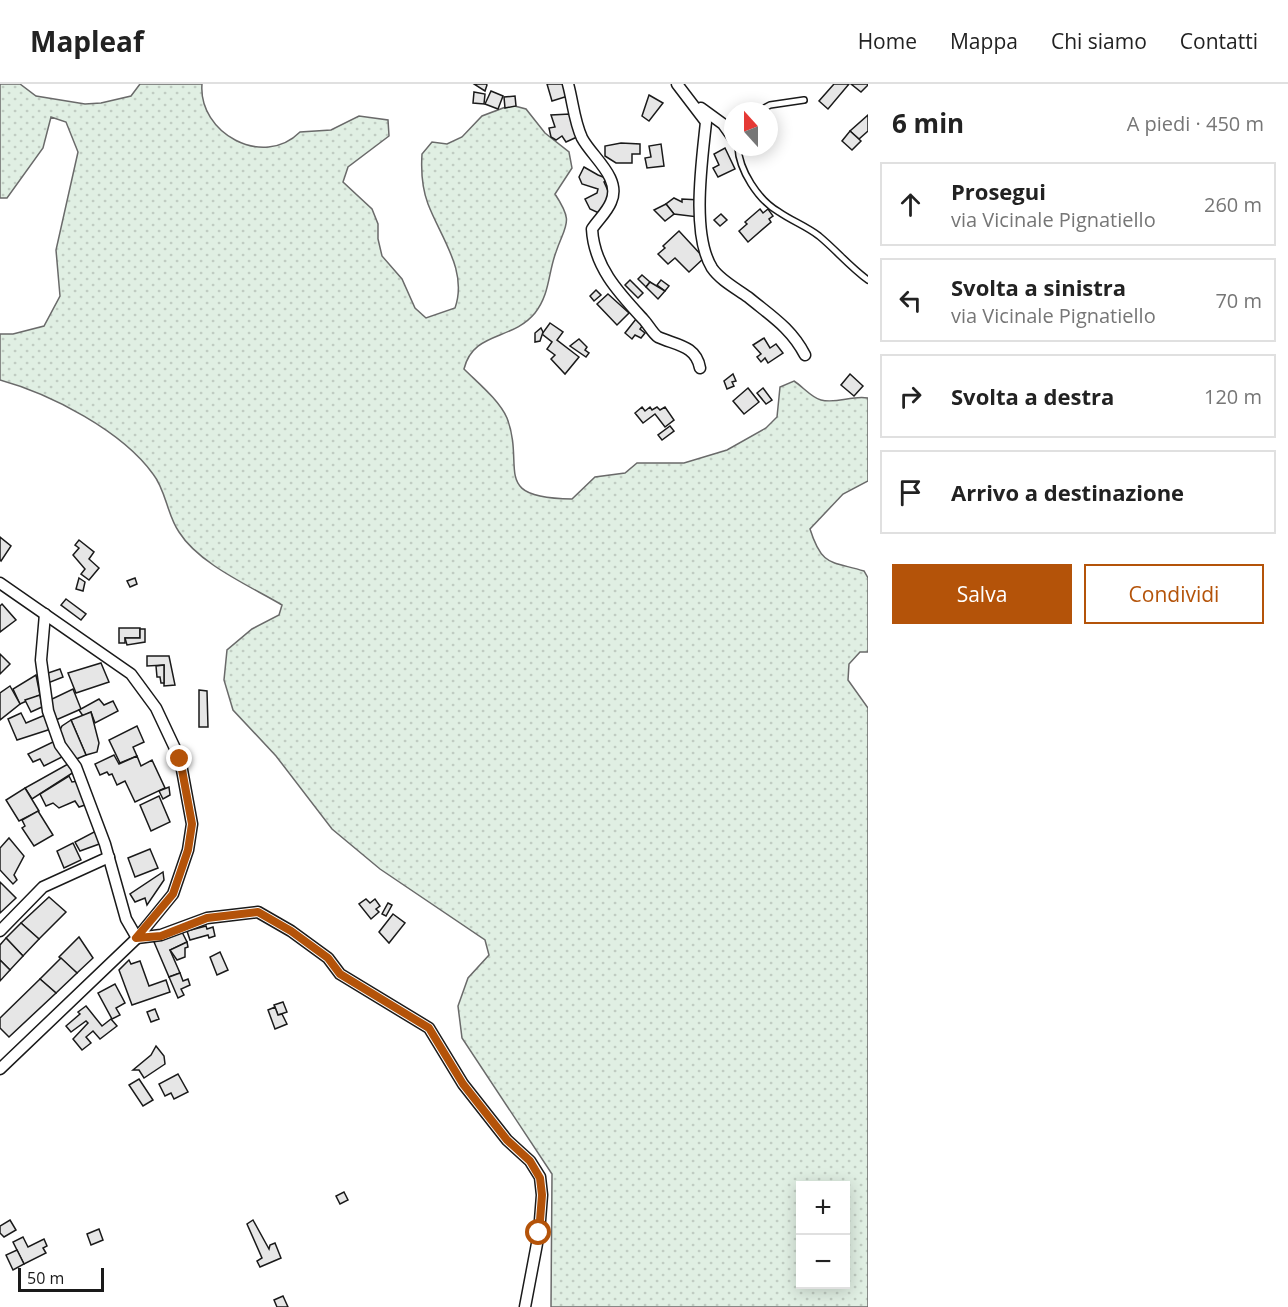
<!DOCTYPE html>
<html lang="it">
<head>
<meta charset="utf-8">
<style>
	body { margin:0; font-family:"Open Sans",sans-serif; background:#f2f2f2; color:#222 }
	.controls { position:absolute; right:18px; bottom:18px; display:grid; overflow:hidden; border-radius:0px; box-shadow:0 3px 15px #0003 }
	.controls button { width:54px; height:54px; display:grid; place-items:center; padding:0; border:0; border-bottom:2px solid #e0e0e0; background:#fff; color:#222; font:30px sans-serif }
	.compass { position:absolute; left:724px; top:18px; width:54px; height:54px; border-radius:50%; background:#fff; box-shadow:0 3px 15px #0003; rotate:339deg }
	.scale { position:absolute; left:18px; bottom:15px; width:86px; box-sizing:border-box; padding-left:6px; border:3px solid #1a1a1a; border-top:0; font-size:16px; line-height:21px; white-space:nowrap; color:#1a1a1a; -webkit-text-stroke:4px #fff; paint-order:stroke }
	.stop { position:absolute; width:18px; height:18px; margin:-14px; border:4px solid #b45309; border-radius:50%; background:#fff }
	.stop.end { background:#b45309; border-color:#fff; box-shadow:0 2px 6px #0008 }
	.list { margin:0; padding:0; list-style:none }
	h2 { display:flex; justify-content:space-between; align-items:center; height:78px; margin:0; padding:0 24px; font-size:26px }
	h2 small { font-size:20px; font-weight:400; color:#767676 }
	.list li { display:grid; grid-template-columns:39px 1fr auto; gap:18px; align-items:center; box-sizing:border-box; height:84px; margin:0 12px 12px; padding:0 12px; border:2px solid #e0e0e0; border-radius:0px }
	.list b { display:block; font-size:22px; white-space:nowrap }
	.list p { margin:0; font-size:20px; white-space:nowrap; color:#767676 }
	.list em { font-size:20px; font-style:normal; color:#767676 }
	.actions { display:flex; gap:12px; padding:18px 24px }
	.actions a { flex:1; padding:14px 0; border:2px solid #b45309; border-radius:0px; text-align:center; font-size:21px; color:#b45309 }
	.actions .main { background:#b45309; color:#fff }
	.icon { flex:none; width:33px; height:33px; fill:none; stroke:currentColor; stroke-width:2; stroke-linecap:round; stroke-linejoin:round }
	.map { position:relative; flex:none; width:868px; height:1223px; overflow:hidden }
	header { display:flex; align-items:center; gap:36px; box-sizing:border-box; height:84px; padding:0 30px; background:#fff; border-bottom:2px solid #e0e0e0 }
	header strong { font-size:28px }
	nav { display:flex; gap:33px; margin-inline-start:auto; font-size:21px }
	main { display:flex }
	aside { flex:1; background:#fff }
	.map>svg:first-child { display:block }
	.green { fill:url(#green-dots); stroke:#6a6a6a; stroke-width:1.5; fill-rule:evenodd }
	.building { fill:#e6e6e6; stroke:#1a1a1a; stroke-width:1.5 }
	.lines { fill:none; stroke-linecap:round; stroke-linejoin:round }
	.lane-casing { stroke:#1a1a1a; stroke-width:8 }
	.street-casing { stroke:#1a1a1a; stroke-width:13 }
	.lane { stroke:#fff; stroke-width:5 }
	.street { stroke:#fff; stroke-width:10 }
	.route { stroke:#b45309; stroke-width:8 }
</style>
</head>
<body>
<header>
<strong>Mapleaf</strong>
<nav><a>Home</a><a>Mappa</a><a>Chi siamo</a><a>Contatti</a></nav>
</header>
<main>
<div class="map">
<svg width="868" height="1223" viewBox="0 0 868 1223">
	<defs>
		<pattern id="green-dots" width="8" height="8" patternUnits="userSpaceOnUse" patternTransform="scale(1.5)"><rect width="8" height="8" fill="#e0efe3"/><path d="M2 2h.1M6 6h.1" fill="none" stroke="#c0ccc2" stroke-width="1.8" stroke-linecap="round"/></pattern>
	</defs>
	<rect width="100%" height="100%" fill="#fff"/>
	<path class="green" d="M0 0H20L36 12 85 20 101 19 131 12 140 0H202C198 49 263 85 300 48L331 46 359 32 388 36 389 52 348 83 343 98 372 125 378 140V155L382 172 402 195 415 224 426 234 455 224C468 187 441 154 428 120 422 104 421 86 422 70L432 58 447 60 462 53 482 32 511 21 526 25 545 49 569 68 572 84 555 110C574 139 566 139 556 168 548 189 550 210 535 229 512 257 473 247 464 285 478 299 499 316 507 334 526 384 489 414 572 415L595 393 625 389 637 379H684L727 366 766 344 777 333 780 303 794 297C802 302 812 314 821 316 837 320 852 311 868 314V397L843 410 810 445C822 483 831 477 864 487L868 494V568H860L849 580 848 596 868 624V1223H551L552 1090 462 954 458 922 468 894 489 871 485 856 380 785 332 745 276 672 233 626 224 596 227 566 252 545 279 531 282 521C250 502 199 480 179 448 167 431 166 406 153 390 122 347 51 310 0 296V250H13L44 242 60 212 56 166 78 68 66 38 51 33 43 64 7 114H0ZM800 1102H846V1200H800Z"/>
	<g class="building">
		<polygon points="474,0 486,0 487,1 485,7"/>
		<polygon points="547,0 564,0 568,12 552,17"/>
		<polygon points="834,0 849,0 828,25 819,17"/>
		<polygon points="851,0 868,0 868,1 861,8"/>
		<polygon points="491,7 503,12 498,25 485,20"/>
		<polygon points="474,8 485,10 484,20 473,19"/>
		<polygon points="649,11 663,19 649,37 642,32"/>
		<polygon points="515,12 516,22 505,24 504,13"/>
		<polygon points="570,30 577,53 566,58 562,52 556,56 551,53 549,44 555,43 551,31"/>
		<polygon points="868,31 868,47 859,55 850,47"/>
		<polygon points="850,47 861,57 852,66 842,57"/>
		<polygon points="621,59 640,60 640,70 632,70 632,79 616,79 605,72 605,62"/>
		<polygon points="661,60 664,82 647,84 645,74 651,73 649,62"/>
		<polygon points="725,64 735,85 718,93 713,84 719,81 714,70"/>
		<polygon points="584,83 598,91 603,93 604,90 608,94 604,98 609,109 601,130 590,125 585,115 597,109 598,105 582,100 579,93"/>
		<polygon points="674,114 682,118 682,115 700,116 698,133 674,130 666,120"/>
		<polygon points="666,120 674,130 665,137 654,126"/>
		<polygon points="760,125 763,129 768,125 773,132 769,135 771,138 748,158 739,147 747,140 745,138"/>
		<polygon points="721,130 727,136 720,142 714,136"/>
		<polygon points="679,147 704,174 689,188 675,174 668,180 658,170 665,164 663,162"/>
		<polygon points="642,191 650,198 646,203 638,195"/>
		<polygon points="630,196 643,209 638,214 625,201"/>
		<polygon points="661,196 669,202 665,207 657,201"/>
		<polygon points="650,198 665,207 658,215 646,203"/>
		<polygon points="596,206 601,211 594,217 590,212"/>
		<polygon points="608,210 629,229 617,241 597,220"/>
		<polygon points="636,235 643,241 640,245 645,249 641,254 635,251 632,255 625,249"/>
		<polygon points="550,239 563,248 557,256 579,273 565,290 551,275 555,271 547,265 552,258 542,250"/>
		<polygon points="541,244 543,248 540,257 535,258 535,249"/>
		<polygon points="764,254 770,264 776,260 783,269 768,279 765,274 761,278 757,273 761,270 753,261"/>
		<polygon points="579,255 587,263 585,266 589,269 586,273 570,262"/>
		<polygon points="733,290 736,297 732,298 734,302 727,305 724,297"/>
		<polygon points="850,290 863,302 854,312 841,301"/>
		<polygon points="748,304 759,318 744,330 733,317"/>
		<polygon points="763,304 772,316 766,320 757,309"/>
		<polygon points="642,323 645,327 650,323 652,326 657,323 660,326 665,323 674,336 665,343 655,330 643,339 635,329"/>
		<polygon points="670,342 674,347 662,356 658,351"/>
		<polygon points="0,453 11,462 1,477 0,476"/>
		<polygon points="79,456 94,468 89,475 99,484 89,496 81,490 85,485 73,471 79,464 75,461"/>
		<polygon points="79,494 85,498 83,507 76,505"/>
		<polygon points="135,494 137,500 130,503 127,497"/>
		<polygon points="66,515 86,530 81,536 61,521"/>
		<polygon points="2,520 16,536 0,548 0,522"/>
		<polygon points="119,544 140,544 140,554 125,554 125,559 119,559"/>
		<polygon points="140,545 145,545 145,558 127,561 125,554 140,554"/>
		<polygon points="0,570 10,580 0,590"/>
		<polygon points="147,572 169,572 175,601 164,602 164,581 147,582"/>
		<polygon points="101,579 109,598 76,609 68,589"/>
		<polygon points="164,581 164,599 161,599 160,593 157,593 156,582"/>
		<polygon points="60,585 63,593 48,599 48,589"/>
		<polygon points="36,591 40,611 20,620 13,605"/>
		<polygon points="10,602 20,620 0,636 0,609"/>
		<polygon points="73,605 81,625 56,636 50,623 50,616"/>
		<polygon points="199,606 207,607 208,643 199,643"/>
		<polygon points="40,611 42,623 31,628 25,616"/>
		<polygon points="99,615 104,621 113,617 118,627 95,639 91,628 83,632 79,626"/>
		<polygon points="91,628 99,659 97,668 86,671 71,636"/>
		<polygon points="21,629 26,639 45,631 51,645 17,656 8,635"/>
		<polygon points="71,636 86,671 74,676 58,650 62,642"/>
		<polygon points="137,642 144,658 133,663 137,672 120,679 109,656"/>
		<polygon points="55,657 64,672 44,682 40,675 33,678 28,670"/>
		<polygon points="114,671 119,680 137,672 141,682 152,676 165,704 135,718 125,697 117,701 112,690 109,691 107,688 100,691 95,680"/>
		<polygon points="68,680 74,688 32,715 25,704"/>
		<polygon points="69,692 72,698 78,697 88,720 79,723 75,717 59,724 53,719 46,722 40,710"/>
		<polygon points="169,703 170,711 163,715 159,707"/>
		<polygon points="25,704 39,727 19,737 6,716"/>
		<polygon points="159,712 170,738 151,747 140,721"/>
		<polygon points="38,727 53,751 34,762 22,744 25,742 22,736"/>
		<polygon points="96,747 102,759 80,767 75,758"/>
		<polygon points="9,754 24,772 14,791 17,796 13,800 0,786 0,764"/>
		<polygon points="73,759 81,776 64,784 57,767"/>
		<polygon points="150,765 158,784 135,793 128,774"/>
		<polygon points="163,788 164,796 147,821 145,814 135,818 130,810"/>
		<polygon points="0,798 16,814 0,829"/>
		<polygon points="49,813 66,828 39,855 21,839"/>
		<polygon points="366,815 370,819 375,815 380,822 376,825 379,828 371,835 359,820"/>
		<polygon points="388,819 392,821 386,832 382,830"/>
		<polygon points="393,830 405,839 389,859 379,848"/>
		<polygon points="21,839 39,855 23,872 6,854"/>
		<polygon points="206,842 207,845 213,843 215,852 209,854 208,851 190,856 187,847"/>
		<polygon points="181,846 187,858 170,866 180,889 169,893 154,858"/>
		<polygon points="79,853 93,874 77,889 59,873"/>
		<polygon points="6,854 23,872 10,886 0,876 0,861"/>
		<polygon points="187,858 188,863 185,864 185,873 177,876 170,866"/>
		<polygon points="220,868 228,886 217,891 210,873"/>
		<polygon points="61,874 77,889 56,909 40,895"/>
		<polygon points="0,876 10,886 0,897"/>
		<polygon points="129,876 131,880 140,877 149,902 166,896 170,908 132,921 119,886"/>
		<polygon points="180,889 183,897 188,895 190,901 181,905 184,911 178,914 169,893"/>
		<polygon points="40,895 56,909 9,953 0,944 0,934"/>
		<polygon points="115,900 125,919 116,924 120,931 112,935 98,909"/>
		<polygon points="283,918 287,928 278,931 274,921"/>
		<polygon points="86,922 102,942 111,935 117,942 100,955 93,947 86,953 91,959 82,966 73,955 88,939 86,937 71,948 66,942 80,930 78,928"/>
		<polygon points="275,923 278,931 282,930 287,940 275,945 268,926"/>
		<polygon points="155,925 159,935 151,938 147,928"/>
		<polygon points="156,962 164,972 165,980 144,994 139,986 133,986 151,971"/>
		<polygon points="178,990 188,1008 174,1015 171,1009 165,1012 159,1000"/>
		<polygon points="139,995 153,1016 143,1022 129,1001"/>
		<polygon points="344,1108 348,1116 340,1120 336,1112"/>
		<polygon points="10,1136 16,1146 4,1153 0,1149 0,1142"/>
		<polygon points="253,1136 269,1165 270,1161 275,1159 281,1174 260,1183 257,1177 262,1174 247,1140"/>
		<polygon points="99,1145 103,1156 91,1161 87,1150"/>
		<polygon points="23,1153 28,1163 44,1155 47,1162 43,1164 46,1169 24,1180 13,1158"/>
		<polygon points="17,1166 24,1180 13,1186 6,1171"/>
		<polygon points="283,1212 288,1223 277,1223 274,1216"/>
	</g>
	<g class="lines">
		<defs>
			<g id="lane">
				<polyline points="759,27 770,21 804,16"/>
				<path d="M738 63C739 86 758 116 779 128 792 137 806 142 819 152 836 166 850 183 868 196"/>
			</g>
			<g id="street">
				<path d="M568 0C573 18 574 37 582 54 592 73 622 94 611 118 607 128 598 136 592 145 594 183 619 209 643 235 648 240 653 250 658 253 675 261 696 261 700 284"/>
				<path d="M677 0 706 38C702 77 691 150 712 184 720 196 737 205 748 213 771 232 791 244 805 271"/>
				<polyline points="701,24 723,40 733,54"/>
				<polyline points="0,499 131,590 156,624 180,675 192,740 188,766 173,810 137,854 0,985"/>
				<polyline points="45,530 41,576 48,627 60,661 76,683 105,760 126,835 137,854 161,851 207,834 258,828 291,847 328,874 340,890 429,944 463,1000 507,1056 530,1077 540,1093 542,1111 539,1149 525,1223"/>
				<polyline points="0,847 43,803 109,773"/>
			</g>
		</defs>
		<use href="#lane" class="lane-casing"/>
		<use href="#street" class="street-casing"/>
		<use href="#lane" class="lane"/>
		<use href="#street" class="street"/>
	</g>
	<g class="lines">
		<polyline class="route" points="180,675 192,740 188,766 173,810 136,854 161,852 207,834 258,828 291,847 328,874 340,890 429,944 463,1000 507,1056 530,1077 540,1094 542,1111 539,1149"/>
	</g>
</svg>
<div class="controls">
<button>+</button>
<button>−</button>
</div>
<svg class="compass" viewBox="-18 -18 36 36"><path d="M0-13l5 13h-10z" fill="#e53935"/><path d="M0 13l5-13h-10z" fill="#767676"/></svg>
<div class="scale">50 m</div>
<div class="stop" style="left:539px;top:1149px"></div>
<div class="stop end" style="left:180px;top:675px"></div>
</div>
<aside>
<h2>6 min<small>A piedi · 450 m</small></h2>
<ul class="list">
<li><svg class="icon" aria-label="ahead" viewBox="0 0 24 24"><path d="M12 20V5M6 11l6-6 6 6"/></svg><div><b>Prosegui</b><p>via Vicinale Pignatiello</p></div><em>260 m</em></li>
<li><svg class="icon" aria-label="left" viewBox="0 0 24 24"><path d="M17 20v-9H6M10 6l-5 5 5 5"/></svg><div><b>Svolta a sinistra</b><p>via Vicinale Pignatiello</p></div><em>70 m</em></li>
<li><svg class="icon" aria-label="right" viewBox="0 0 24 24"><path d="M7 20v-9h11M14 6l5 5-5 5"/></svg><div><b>Svolta a destra</b></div><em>120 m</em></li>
<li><svg class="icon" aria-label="arrive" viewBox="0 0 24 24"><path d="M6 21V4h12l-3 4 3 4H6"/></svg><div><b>Arrivo a destinazione</b></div></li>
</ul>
<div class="actions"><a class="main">Salva</a><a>Condividi</a></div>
</aside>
</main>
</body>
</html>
